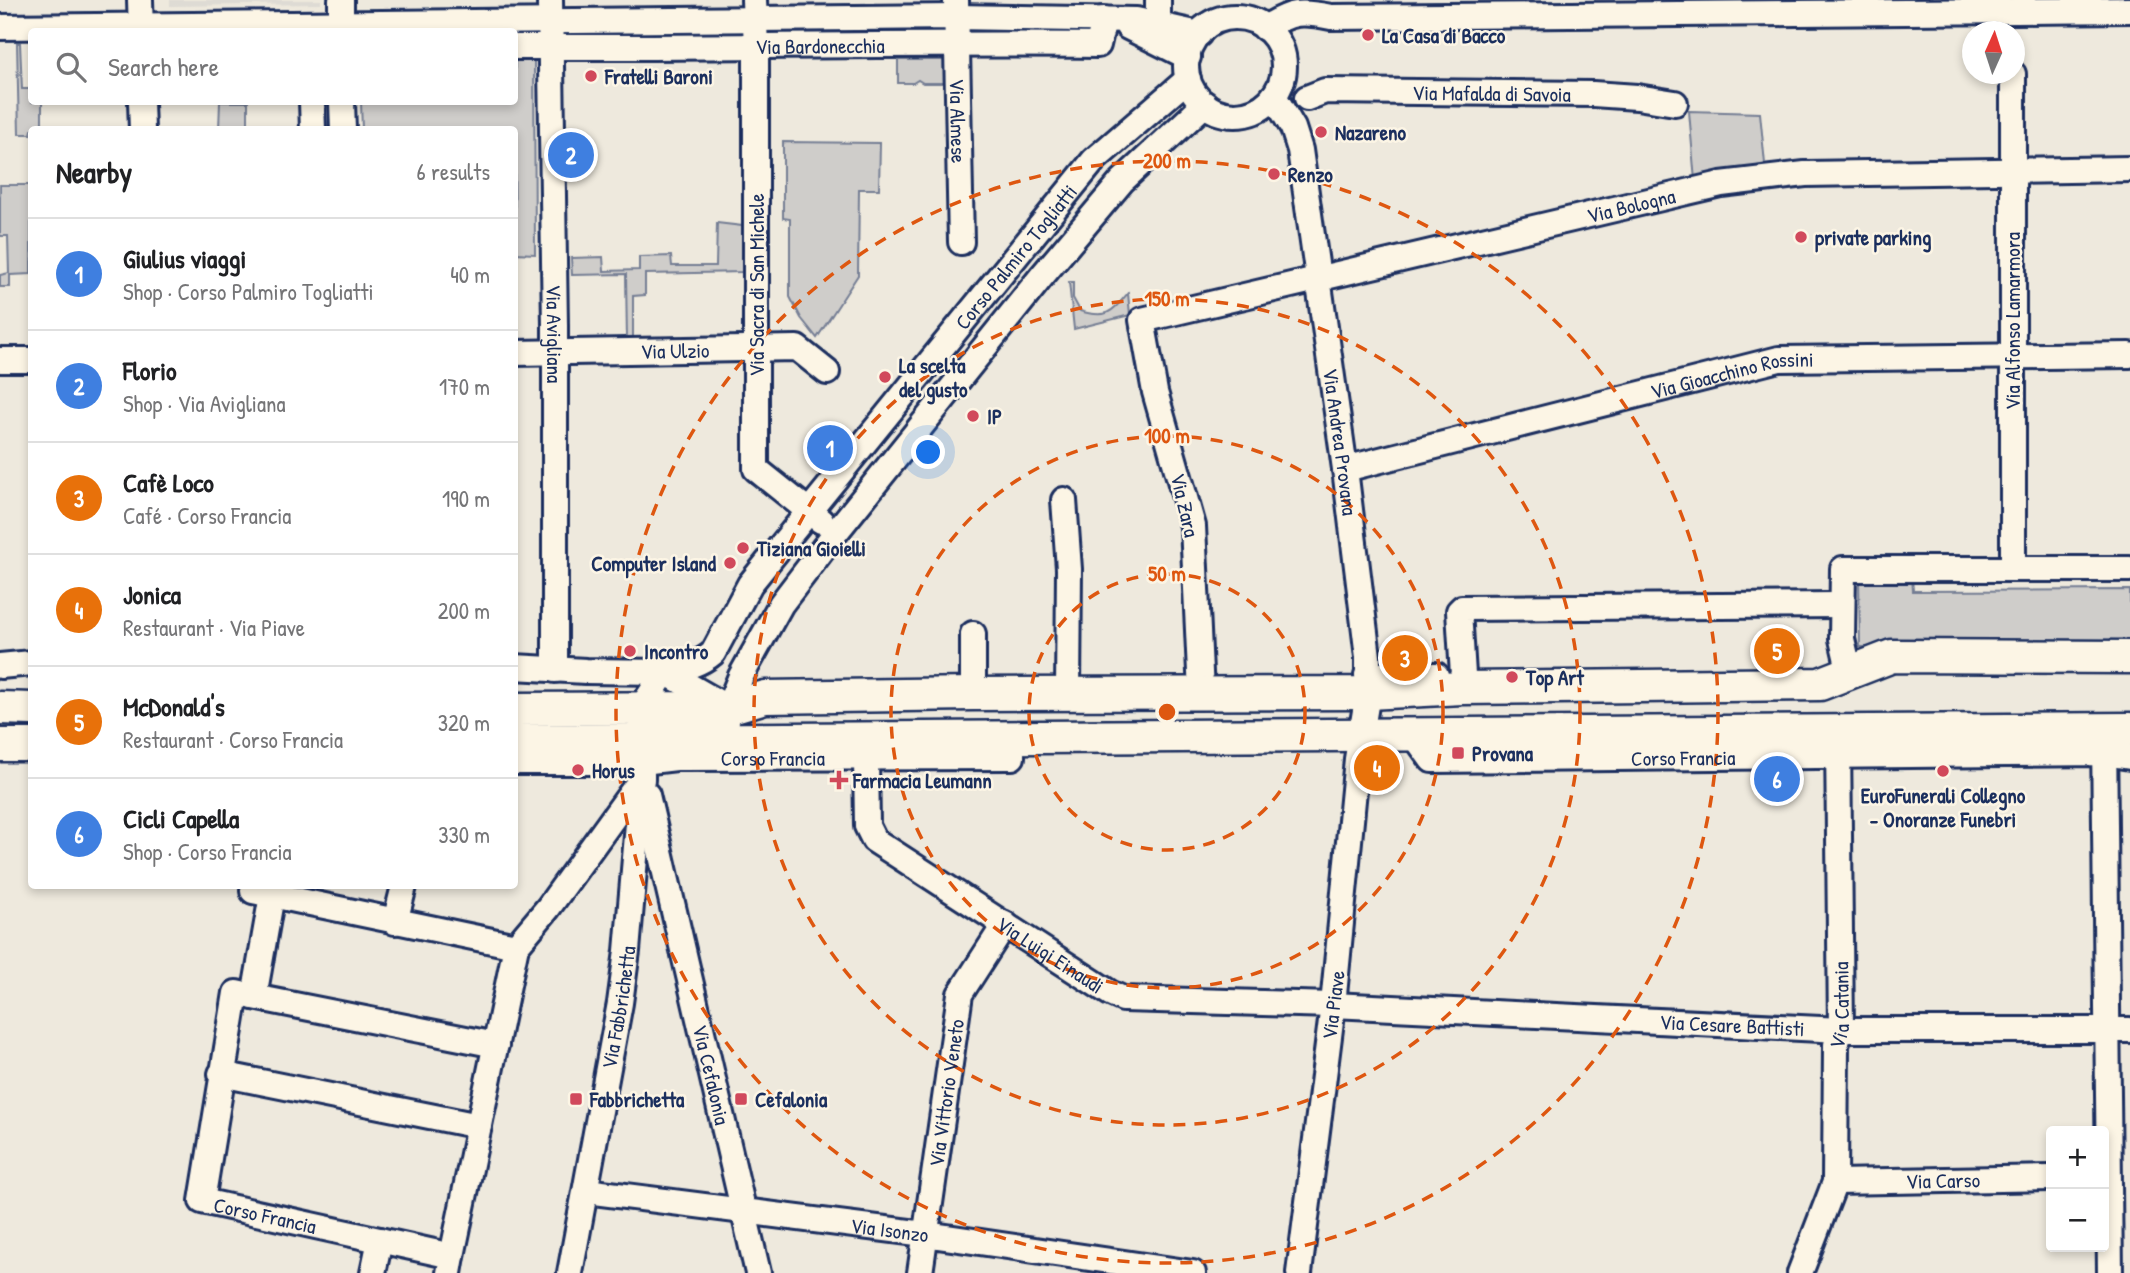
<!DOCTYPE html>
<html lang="en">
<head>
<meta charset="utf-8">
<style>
	body { margin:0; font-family:"Patrick Hand",sans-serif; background:#f6f6f6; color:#202124 }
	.controls { position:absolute; right:21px; bottom:21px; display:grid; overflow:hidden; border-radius:7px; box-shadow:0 4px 10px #0003 }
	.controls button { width:63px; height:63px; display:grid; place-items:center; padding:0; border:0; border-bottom:2px solid #e0e0e0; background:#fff; color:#202124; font:35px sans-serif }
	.compass { position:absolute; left:1962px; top:21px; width:63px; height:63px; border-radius:50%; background:#fff; box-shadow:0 4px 10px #0003; rotate:3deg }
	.you { position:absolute; left:929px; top:453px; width:24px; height:24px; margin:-18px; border:5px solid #fff; border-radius:50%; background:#1a73e8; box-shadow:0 0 0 10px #1a73e833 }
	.badge { display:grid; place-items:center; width:46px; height:46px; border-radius:50%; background:#ea580c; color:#fff; font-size:23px; font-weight:700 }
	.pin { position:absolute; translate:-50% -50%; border:4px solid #fff; box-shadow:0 2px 7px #0006 }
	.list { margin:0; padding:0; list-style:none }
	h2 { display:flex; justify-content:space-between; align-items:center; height:91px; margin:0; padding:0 28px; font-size:30px }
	h2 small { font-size:23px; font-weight:400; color:#757577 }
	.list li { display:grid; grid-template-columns:46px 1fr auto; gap:21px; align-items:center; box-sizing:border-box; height:112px; padding:0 28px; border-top:2px solid #e0e0e0 }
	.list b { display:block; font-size:26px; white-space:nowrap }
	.list p { margin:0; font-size:23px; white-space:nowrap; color:#757577 }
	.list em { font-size:23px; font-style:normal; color:#757577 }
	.icon { flex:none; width:38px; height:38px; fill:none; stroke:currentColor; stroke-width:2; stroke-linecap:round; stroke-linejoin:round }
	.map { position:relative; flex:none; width:2130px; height:1273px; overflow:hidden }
	.search { position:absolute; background:#fff; box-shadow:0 4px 10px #0003; left:28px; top:28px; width:490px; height:77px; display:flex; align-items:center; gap:18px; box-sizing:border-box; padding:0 24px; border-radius:7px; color:#757577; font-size:26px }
	.panel { position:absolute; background:#fff; box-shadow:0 4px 10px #0003; left:28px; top:126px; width:490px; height:763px; border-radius:7px }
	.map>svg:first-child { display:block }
	.built { fill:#dedbd4 }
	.green { fill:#cfcdca; stroke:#757e94; stroke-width:2 }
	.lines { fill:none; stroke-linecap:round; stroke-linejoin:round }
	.minor-casing { stroke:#1b2f5e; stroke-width:30 }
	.major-casing { stroke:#1b2f5e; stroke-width:37 }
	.minor { stroke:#fcf5e5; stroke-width:24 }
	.major { stroke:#fcf5e5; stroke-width:32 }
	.ring { fill:none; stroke:#de5710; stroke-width:3.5; stroke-dasharray:12 9 }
	.poi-dot { fill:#d1495b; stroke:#fcf5e5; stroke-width:2.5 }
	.labels { text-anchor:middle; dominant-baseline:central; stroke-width:5; stroke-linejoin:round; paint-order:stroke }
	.poi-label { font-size:21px; font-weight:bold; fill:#1b2f5e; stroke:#fcf5e5; text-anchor:start }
	.street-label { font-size:21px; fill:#1b2f5e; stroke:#fcf5e5 }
	.centre { fill:#de5710; stroke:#fcf5e5; stroke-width:3.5 }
	.ring-label { font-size:21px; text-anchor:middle; font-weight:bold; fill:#de5710; stroke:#fcf5e5; stroke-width:5; stroke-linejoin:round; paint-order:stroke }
</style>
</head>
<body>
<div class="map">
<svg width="2130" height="1273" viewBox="0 0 2130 1273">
	<rect width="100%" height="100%" fill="#eee9dd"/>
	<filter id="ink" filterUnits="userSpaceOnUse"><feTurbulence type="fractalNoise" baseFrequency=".0143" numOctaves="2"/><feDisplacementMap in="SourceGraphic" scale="14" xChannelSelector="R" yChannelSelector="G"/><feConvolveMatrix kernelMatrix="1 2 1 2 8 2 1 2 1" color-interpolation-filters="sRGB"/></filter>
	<g filter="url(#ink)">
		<polygon class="built" points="170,0 321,0 321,4 170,6"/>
		<g class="green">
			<polygon points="17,43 20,43 22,89 31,89 32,102 42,102 42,129 32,130 31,134 19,134"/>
			<polygon points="515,59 534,59 535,254 515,253 514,130 362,129 361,102 514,102"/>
			<polygon points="898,60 946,60 946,83 923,83 918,80 913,83 898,83"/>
			<polygon points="220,102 248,102 248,129 219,129"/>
			<polygon points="1689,111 1760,113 1765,164 1695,181"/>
			<polygon points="783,142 880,143 879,189 859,189 858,275 817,338 801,318 790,297 790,219 783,218"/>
			<polygon points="0,185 31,185 31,274 10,275 10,287 0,287 0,275 9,273 8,236 0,236"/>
			<polygon points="717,223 742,226 743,272 645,274 645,295 633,296 633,342 627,342 626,274 572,275 571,258 603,257 604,271 639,270 639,257 671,256 672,266 716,266"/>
			<path d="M1069 282H1073V298L1080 311C1107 319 1111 313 1128 293L1130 315 1074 329Z"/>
			<polygon points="1859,577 1912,577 1913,591 2130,590 2130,645 1860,647"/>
		</g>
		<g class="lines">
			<defs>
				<g id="minor">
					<polyline points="140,0 141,32"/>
					<polyline points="341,0 341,32"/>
					<path id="s1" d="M550 0 555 326V670"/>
					<polyline points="754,0 756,47 756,469 821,521"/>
					<path id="s2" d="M956 0 961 242"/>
					<circle cx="1235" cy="66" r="49"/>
					<polyline points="1158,23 1158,0"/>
					<polyline points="0,27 956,17 1136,20 1199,34"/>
					<polyline points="1128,27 1188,57"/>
					<path d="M1265 28C1292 11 1301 11 1331 17L2130 10"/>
					<path id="s3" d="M514 47C709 48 904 43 1098 45L1104 19"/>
					<path id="s4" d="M1274 96 1293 128 1300 150 1345 469 1368 657V693L1357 759 1333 1005 1299 1273"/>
					<path id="s5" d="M1307 98 1325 91 1593 94 1637 97 1675 103"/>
					<polyline points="141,102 142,130"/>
					<polyline points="312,102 313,130"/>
					<polyline points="342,102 343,130"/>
					<path id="s6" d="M514 353 797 348 827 372"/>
					<polyline points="0,360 32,360"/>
					<path id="s7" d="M1345 469 1779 359 2130 355"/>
					<polyline points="1064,500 1069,569 1068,693"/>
					<polyline points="2013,569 2013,74"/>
					<polyline points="0,666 32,663"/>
					<polyline points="514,667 586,671 665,672 728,708"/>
					<polyline points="1850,674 1842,639 1843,569 2130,569"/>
					<polyline points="1367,675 1436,675"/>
					<polyline points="1463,675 1459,611 1462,608 1842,605"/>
					<path id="s8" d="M1201 693 1193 526 1155 392 1142 320 1721 184 1805 174 2130 169"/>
					<polyline points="973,694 973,634"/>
					<polyline points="727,721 728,708 741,676 781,604 836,532 1042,276 1122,181 1205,104"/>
					<path id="s9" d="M1414 735 1432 760 2005 754 2104 753 2130 757"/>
					<polyline points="2104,737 2110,1273"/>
					<path id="s10" d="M866 758 867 826 874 840 1110 993 1123 999 1333 1005 1841 1030H2130"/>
					<path id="s11" d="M514 762H642L676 758 1012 757V739"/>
					<path id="s12" d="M647 795 758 1273"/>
					<path id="s13" d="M254 886 253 891 272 895 254 997 236 993 202 1201 452 1256 449 1273"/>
					<polyline points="272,895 516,946"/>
					<polyline points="395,922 404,886"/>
					<polyline points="254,997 496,1045"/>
					<polyline points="221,1074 479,1126"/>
					<path id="s14" d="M1835 1182 2051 1178"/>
					<path id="s15" d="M586 1191 925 1234 1193 1273"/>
					<polyline points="452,1256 516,946 548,908 642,778"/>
					<polyline points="373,1273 380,1240"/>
					<path id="s16" d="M570 1273 620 1003 627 951 642 777 641 708 665 672C683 668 699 665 713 653L750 584 1094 160 1188 79"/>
					<path id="s17" d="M920 1273 960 994 1005 924"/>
					<path id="s18" d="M1800 1273 1835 1182 1836 1045 1841 1030 1838 739"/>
				</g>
				<g id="major">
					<polyline points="0,708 32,709"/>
					<polyline points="514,709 728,708 765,697 973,694 1368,693 1462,688 1820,684 1892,656 2130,657"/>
					<polyline points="514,741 2130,729"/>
					<polyline points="0,745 32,745"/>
				</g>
			</defs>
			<use href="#minor" class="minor-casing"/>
			<use href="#major" class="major-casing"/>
			<use href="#minor" class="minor"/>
			<use href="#major" class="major"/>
		</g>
	</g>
	<g class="ring">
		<circle cx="1167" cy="712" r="138"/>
		<circle cx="1167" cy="712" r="276"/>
		<circle cx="1167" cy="712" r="413"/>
		<circle cx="1167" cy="712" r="551"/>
	</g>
	<g class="poi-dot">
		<circle cx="1368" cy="35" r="7"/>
		<circle cx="591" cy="76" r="7"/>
		<circle cx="1321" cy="132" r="7"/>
		<circle cx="1274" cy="174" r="7"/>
		<circle cx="1801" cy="237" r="7"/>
		<circle cx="885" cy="377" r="7"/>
		<circle cx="973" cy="416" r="7"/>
		<circle cx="743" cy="548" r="7"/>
		<circle cx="730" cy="563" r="7"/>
		<circle cx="630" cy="651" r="7"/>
		<circle cx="1512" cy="677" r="7"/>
		<rect x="1451" y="746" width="14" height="14" rx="3.5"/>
		<circle cx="578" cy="770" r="7"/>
		<circle cx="1943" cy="771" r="7"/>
		<path d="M835.5 769.5h7v7h7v7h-7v7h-7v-7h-7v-7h7z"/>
		<rect x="569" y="1092" width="14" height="14" rx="3.5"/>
		<rect x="734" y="1092" width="14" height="14" rx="3.5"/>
	</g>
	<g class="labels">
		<g class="poi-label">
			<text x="1382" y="35">La Casa di Bacco</text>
			<text x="605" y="76">Fratelli Baroni</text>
			<text x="1335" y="132">Nazareno</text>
			<text x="1288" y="174">Renzo</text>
			<text x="1815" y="237">private parking</text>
			<text x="899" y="365">La scelta<tspan x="899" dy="24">del gusto</tspan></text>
			<text x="987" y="416">IP</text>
			<text x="757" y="548">Tiziana Gioielli</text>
			<text x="716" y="563" text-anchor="end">Computer Island</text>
			<text x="644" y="651">Incontro</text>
			<text x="1526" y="677">Top Art</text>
			<text x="1472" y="753">Provana</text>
			<text x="592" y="770">Horus</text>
			<text x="853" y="780">Farmacia Leumann</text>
			<text x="1943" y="795" text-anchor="middle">EuroFunerali Collegno<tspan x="1943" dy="24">- Onoranze Funebri</tspan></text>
			<text x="590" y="1099">Fabbrichetta</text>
			<text x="755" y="1099">Cefalonia</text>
		</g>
		<g class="street-label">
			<text stroke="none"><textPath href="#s3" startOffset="306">Via Bardonecchia</textPath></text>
			<text stroke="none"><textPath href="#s5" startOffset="186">Via Mafalda di Savoia</textPath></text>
			<text stroke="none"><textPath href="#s2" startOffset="121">Via Almese</textPath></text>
			<text stroke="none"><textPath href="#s8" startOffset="882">Via Bologna</textPath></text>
			<text stroke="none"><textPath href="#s16" startOffset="1166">Corso Palmiro Togliatti</textPath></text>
			<text transform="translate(756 285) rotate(-90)">Via Sacra di San Michele</text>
			<text transform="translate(2012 321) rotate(-90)">Via Alfonso Lamarmora</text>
			<text stroke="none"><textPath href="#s1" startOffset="334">Via Avigliana</textPath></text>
			<text stroke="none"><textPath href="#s6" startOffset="161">Via Ulzio</textPath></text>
			<text stroke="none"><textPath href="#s7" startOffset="399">Via Gioacchino Rossini</textPath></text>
			<text stroke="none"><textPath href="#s4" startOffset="355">Via Andrea Provana</textPath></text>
			<text transform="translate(1185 505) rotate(77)">Via Zara</text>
			<text stroke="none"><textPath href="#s11" startOffset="259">Corso Francia</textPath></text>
			<text stroke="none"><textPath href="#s9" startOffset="282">Corso Francia</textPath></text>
			<text stroke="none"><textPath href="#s10" startOffset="294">Via Luigi Einaudi</textPath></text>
			<text transform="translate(1333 1005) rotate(-83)">Via Piave</text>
			<text stroke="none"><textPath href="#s18" startOffset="275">Via Catania</textPath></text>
			<text stroke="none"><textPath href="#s16" startOffset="270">Via Fabbrichetta</textPath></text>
			<text stroke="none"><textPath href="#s10" startOffset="989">Via Cesare Battisti</textPath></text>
			<text stroke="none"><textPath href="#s12" startOffset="287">Via Cefalonia</textPath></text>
			<text stroke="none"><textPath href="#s17" startOffset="182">Via Vittorio Veneto</textPath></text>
			<text stroke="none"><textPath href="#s14" startOffset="108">Via Carso</textPath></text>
			<text stroke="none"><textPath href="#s13" startOffset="422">Corso Francia</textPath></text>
			<text stroke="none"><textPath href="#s15" startOffset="306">Via Isonzo</textPath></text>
		</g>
	</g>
	<circle cx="1167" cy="712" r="10" class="centre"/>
	<g class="ring-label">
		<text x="1167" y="168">200 m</text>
		<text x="1167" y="306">150 m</text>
		<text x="1167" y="443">100 m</text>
		<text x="1167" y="581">50 m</text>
	</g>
</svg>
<div class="controls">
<button>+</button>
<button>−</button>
</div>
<svg class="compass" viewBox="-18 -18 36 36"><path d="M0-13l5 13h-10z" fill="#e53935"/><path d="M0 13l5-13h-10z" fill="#757577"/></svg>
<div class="you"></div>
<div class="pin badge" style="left:830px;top:448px;background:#3f7fe0">1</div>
<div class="pin badge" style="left:571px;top:155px;background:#3f7fe0">2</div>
<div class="pin badge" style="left:1405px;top:658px;background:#e8710a">3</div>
<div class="pin badge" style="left:1377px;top:768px;background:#e8710a">4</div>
<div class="pin badge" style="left:1777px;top:651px;background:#e8710a">5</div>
<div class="pin badge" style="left:1777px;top:779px;background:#3f7fe0">6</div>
<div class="search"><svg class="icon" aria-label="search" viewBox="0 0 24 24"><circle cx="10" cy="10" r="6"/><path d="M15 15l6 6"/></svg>Search here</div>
<section class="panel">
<h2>Nearby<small>6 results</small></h2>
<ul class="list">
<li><span class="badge" style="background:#3f7fe0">1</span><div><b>Giulius viaggi</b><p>Shop · Corso Palmiro Togliatti</p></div><em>40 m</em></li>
<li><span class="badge" style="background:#3f7fe0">2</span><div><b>Florio</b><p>Shop · Via Avigliana</p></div><em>170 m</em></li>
<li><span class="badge" style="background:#e8710a">3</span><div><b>Cafè Loco</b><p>Café · Corso Francia</p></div><em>190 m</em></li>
<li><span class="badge" style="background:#e8710a">4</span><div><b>Jonica</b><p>Restaurant · Via Piave</p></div><em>200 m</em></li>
<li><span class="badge" style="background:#e8710a">5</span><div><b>McDonald's</b><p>Restaurant · Corso Francia</p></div><em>320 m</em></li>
<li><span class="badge" style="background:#3f7fe0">6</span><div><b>Cicli Capella</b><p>Shop · Corso Francia</p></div><em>330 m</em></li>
</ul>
</section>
</div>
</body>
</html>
